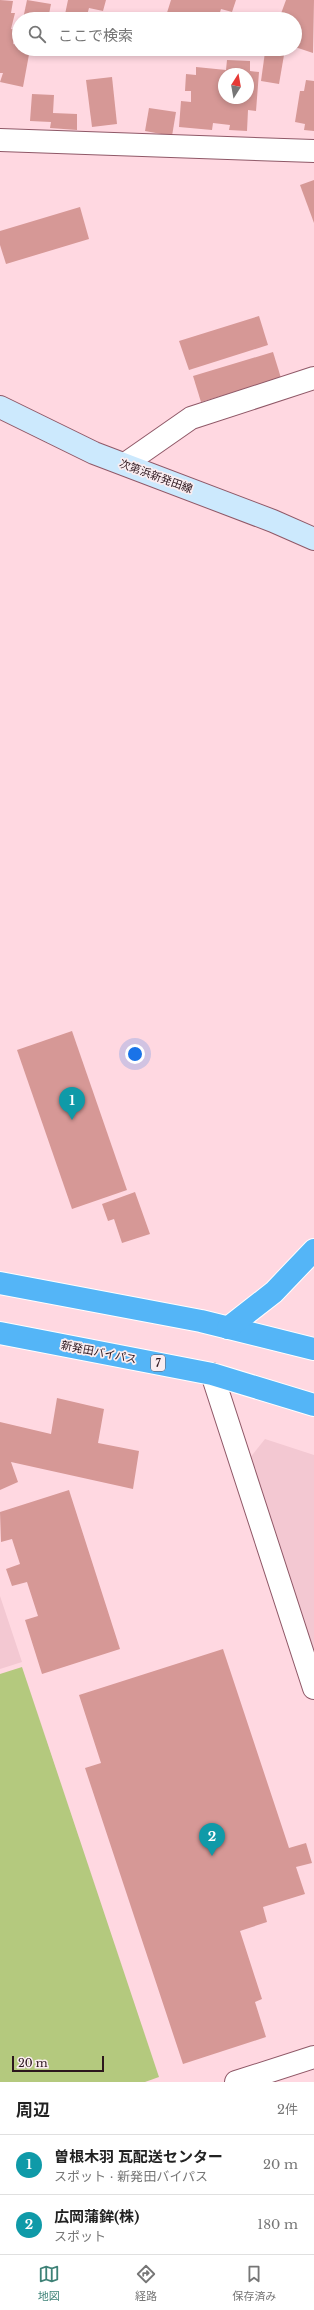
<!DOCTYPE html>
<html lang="ja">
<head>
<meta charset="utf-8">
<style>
	body { margin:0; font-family:"Libre Baskerville","Noto Sans JP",serif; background:#f2f2f2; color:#222 }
	.compass { position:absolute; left:218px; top:68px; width:36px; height:36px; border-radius:50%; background:#fff; box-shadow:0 2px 6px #0003; rotate:11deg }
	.scale { position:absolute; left:12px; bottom:10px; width:92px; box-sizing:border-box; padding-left:4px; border:2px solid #2c161d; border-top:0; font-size:11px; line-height:14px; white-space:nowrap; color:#2c161d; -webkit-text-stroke:3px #faedf0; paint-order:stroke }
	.you { position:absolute; left:135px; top:1054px; width:14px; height:14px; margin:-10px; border:3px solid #fff; border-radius:50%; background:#1a73e8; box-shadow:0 0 0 6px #1a73e833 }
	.badge { display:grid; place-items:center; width:26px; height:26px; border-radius:50%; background:#3e8277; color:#fff; font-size:13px; font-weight:700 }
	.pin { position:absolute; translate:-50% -33px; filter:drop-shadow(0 1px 2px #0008) }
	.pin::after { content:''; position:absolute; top:21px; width:14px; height:12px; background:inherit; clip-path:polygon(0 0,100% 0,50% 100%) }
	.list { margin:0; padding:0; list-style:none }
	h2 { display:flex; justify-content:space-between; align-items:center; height:52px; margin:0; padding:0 16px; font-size:17px }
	h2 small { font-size:13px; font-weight:400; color:#767676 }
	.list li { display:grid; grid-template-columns:26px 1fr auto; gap:12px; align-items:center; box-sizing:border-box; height:60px; padding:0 16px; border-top:1px solid #e0e0e0 }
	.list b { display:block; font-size:15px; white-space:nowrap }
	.list p { margin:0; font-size:13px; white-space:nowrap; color:#767676 }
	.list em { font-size:13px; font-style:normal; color:#767676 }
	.icon { flex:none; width:22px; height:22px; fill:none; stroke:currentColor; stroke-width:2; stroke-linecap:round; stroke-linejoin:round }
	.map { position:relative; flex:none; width:314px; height:2082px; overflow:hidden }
	.search { position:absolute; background:#fff; box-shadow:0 2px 6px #0003; left:12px; right:12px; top:12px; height:44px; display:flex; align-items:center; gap:10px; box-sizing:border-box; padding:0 14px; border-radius:22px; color:#767676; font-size:15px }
	.sheet { height:172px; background:#fff }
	nav { display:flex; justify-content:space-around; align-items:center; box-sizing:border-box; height:56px; border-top:1px solid #e0e0e0; background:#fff; font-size:11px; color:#767676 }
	nav a { display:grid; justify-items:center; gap:2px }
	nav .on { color:#3e8277 }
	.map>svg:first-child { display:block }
	.built { fill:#f3c8d2 }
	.green { fill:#b4c97e }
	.building { fill:#d69896; fill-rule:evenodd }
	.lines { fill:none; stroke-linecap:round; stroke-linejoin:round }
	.street-casing { stroke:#8f5867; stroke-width:24 }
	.secondary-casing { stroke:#8f5867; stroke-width:24 }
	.highway-casing { stroke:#fff; stroke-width:24 }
	.street { stroke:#fff; stroke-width:22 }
	.secondary { stroke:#cce9fd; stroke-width:22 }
	.highway { stroke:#54b5f7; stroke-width:22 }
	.labels { text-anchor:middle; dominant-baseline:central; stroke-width:3.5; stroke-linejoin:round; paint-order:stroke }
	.shield { fill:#faedf0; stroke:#6a565c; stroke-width:1 }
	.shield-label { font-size:10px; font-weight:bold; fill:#2c161d }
	.street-label { font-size:11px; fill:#2c161d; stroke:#faedf0 }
</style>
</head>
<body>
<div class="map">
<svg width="314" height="2082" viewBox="0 0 314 2082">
	<rect width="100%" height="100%" fill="#ffd8e1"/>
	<g class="built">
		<polygon points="265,1439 314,1455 314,1658 249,1459"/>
		<polygon points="0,1596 22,1662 0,1669"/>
	</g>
	<polygon class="green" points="22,1667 159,2077 145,2082 0,2082 0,1674"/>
	<g class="building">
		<polygon points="0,0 13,1 11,13 15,13 11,29 16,30 13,44 19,45 19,49 30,49 23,87 0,82 3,73 0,73"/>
		<polygon points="27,0 51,4 48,19 23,19"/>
		<polygon points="68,0 106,0 103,11 89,8 86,19 64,19"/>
		<polygon points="171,0 236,0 232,12 221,9 218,19 165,19"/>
		<polygon points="286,0 314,0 313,53 295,47 295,19 279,19"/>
		<polygon points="265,52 284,55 279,84 261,81"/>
		<path d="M227 60 250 61V71L259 72 256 111 248 110 247 131 229 130 230 125 213 123 212 130 179 127 181 101 191 102V91H185L186 74 196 75V67L226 70ZM224 74H248V98H224Z"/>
		<polygon points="112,77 117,124 92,127 86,80"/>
		<polygon points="306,80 314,81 314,131 304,130 305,124 295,122 300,91 304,91"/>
		<polygon points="32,94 54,95 53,113 77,114 77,130 50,128 51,122 30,121"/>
		<polygon points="149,108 176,112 172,136 145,131"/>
		<polygon points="314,180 314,223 300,185"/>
		<polygon points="80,207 89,239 6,264 0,245 0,231"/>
		<polygon points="259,316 268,345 189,370 179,341"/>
		<polygon points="273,352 281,378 201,402 193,376"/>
		<polygon points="72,1031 127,1190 72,1209 17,1050"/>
		<polygon points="135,1192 150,1234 122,1243 114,1219 108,1221 102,1204"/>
		<polygon points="57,1398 104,1409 98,1443 139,1451 133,1489 11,1462 18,1482 0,1490 0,1422 51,1434"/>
		<polygon points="69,1490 120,1649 42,1674 25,1620 38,1616 27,1582 12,1586 6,1569 20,1564 12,1539 1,1542 0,1512"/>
		<polygon points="223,1649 289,1848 306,1843 312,1863 296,1867 305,1894 263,1907 267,1922 240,1931 262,1999 255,2002 266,2037 183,2064 85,1768 101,1763 79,1695"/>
	</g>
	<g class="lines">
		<defs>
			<g id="street">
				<polyline points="0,140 314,151"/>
				<polyline points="125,464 191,418 314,378"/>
				<polyline points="212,1374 314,1688"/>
				<polyline points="236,2082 314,2057"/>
			</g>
			<polyline id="secondary" points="0,407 94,453 273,521 314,539"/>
			<g id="highway">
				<polyline points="0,1283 201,1321 314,1349"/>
				<polyline points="228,1328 274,1292 314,1250"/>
				<polyline points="0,1333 212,1374 314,1405"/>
			</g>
		</defs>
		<use href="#street" class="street-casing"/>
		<use href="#secondary" class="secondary-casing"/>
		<use href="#highway" class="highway-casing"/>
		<use href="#street" class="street"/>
		<use href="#secondary" class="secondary"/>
		<use href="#highway" class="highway"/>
	</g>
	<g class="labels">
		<rect class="shield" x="151" y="1355" width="14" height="16" rx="3"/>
		<g class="shield-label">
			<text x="158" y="1363">7</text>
		</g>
		<g class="street-label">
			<text transform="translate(156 476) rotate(20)">次第浜新発田線</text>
			<text transform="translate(99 1352) rotate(11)">新発田バイパス</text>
		</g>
	</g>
</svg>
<svg class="compass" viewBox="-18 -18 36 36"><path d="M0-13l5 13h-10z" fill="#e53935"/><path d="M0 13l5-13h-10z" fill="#767676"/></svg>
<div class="scale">20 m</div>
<div class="you"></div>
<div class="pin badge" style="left:72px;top:1120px;background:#0f9aa8">1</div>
<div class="pin badge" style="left:212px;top:1856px;background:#0f9aa8">2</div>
<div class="search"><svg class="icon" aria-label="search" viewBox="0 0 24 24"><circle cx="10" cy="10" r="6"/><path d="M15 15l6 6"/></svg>ここで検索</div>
</div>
<section class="sheet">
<h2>周辺<small>2件</small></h2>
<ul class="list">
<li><span class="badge" style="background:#0f9aa8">1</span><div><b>曽根木羽 瓦配送センター</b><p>スポット · 新発田バイパス</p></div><em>20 m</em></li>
<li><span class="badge" style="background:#0f9aa8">2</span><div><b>広岡蒲鉾(株)</b><p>スポット</p></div><em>180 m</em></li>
</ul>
</section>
<nav>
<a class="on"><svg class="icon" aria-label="map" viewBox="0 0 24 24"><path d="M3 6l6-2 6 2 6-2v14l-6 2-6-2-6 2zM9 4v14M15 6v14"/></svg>地図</a>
<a><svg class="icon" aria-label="directions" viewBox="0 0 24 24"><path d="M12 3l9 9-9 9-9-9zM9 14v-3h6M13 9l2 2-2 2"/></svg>経路</a>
<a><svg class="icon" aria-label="saved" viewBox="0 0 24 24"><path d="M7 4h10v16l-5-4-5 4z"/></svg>保存済み</a>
</nav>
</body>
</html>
